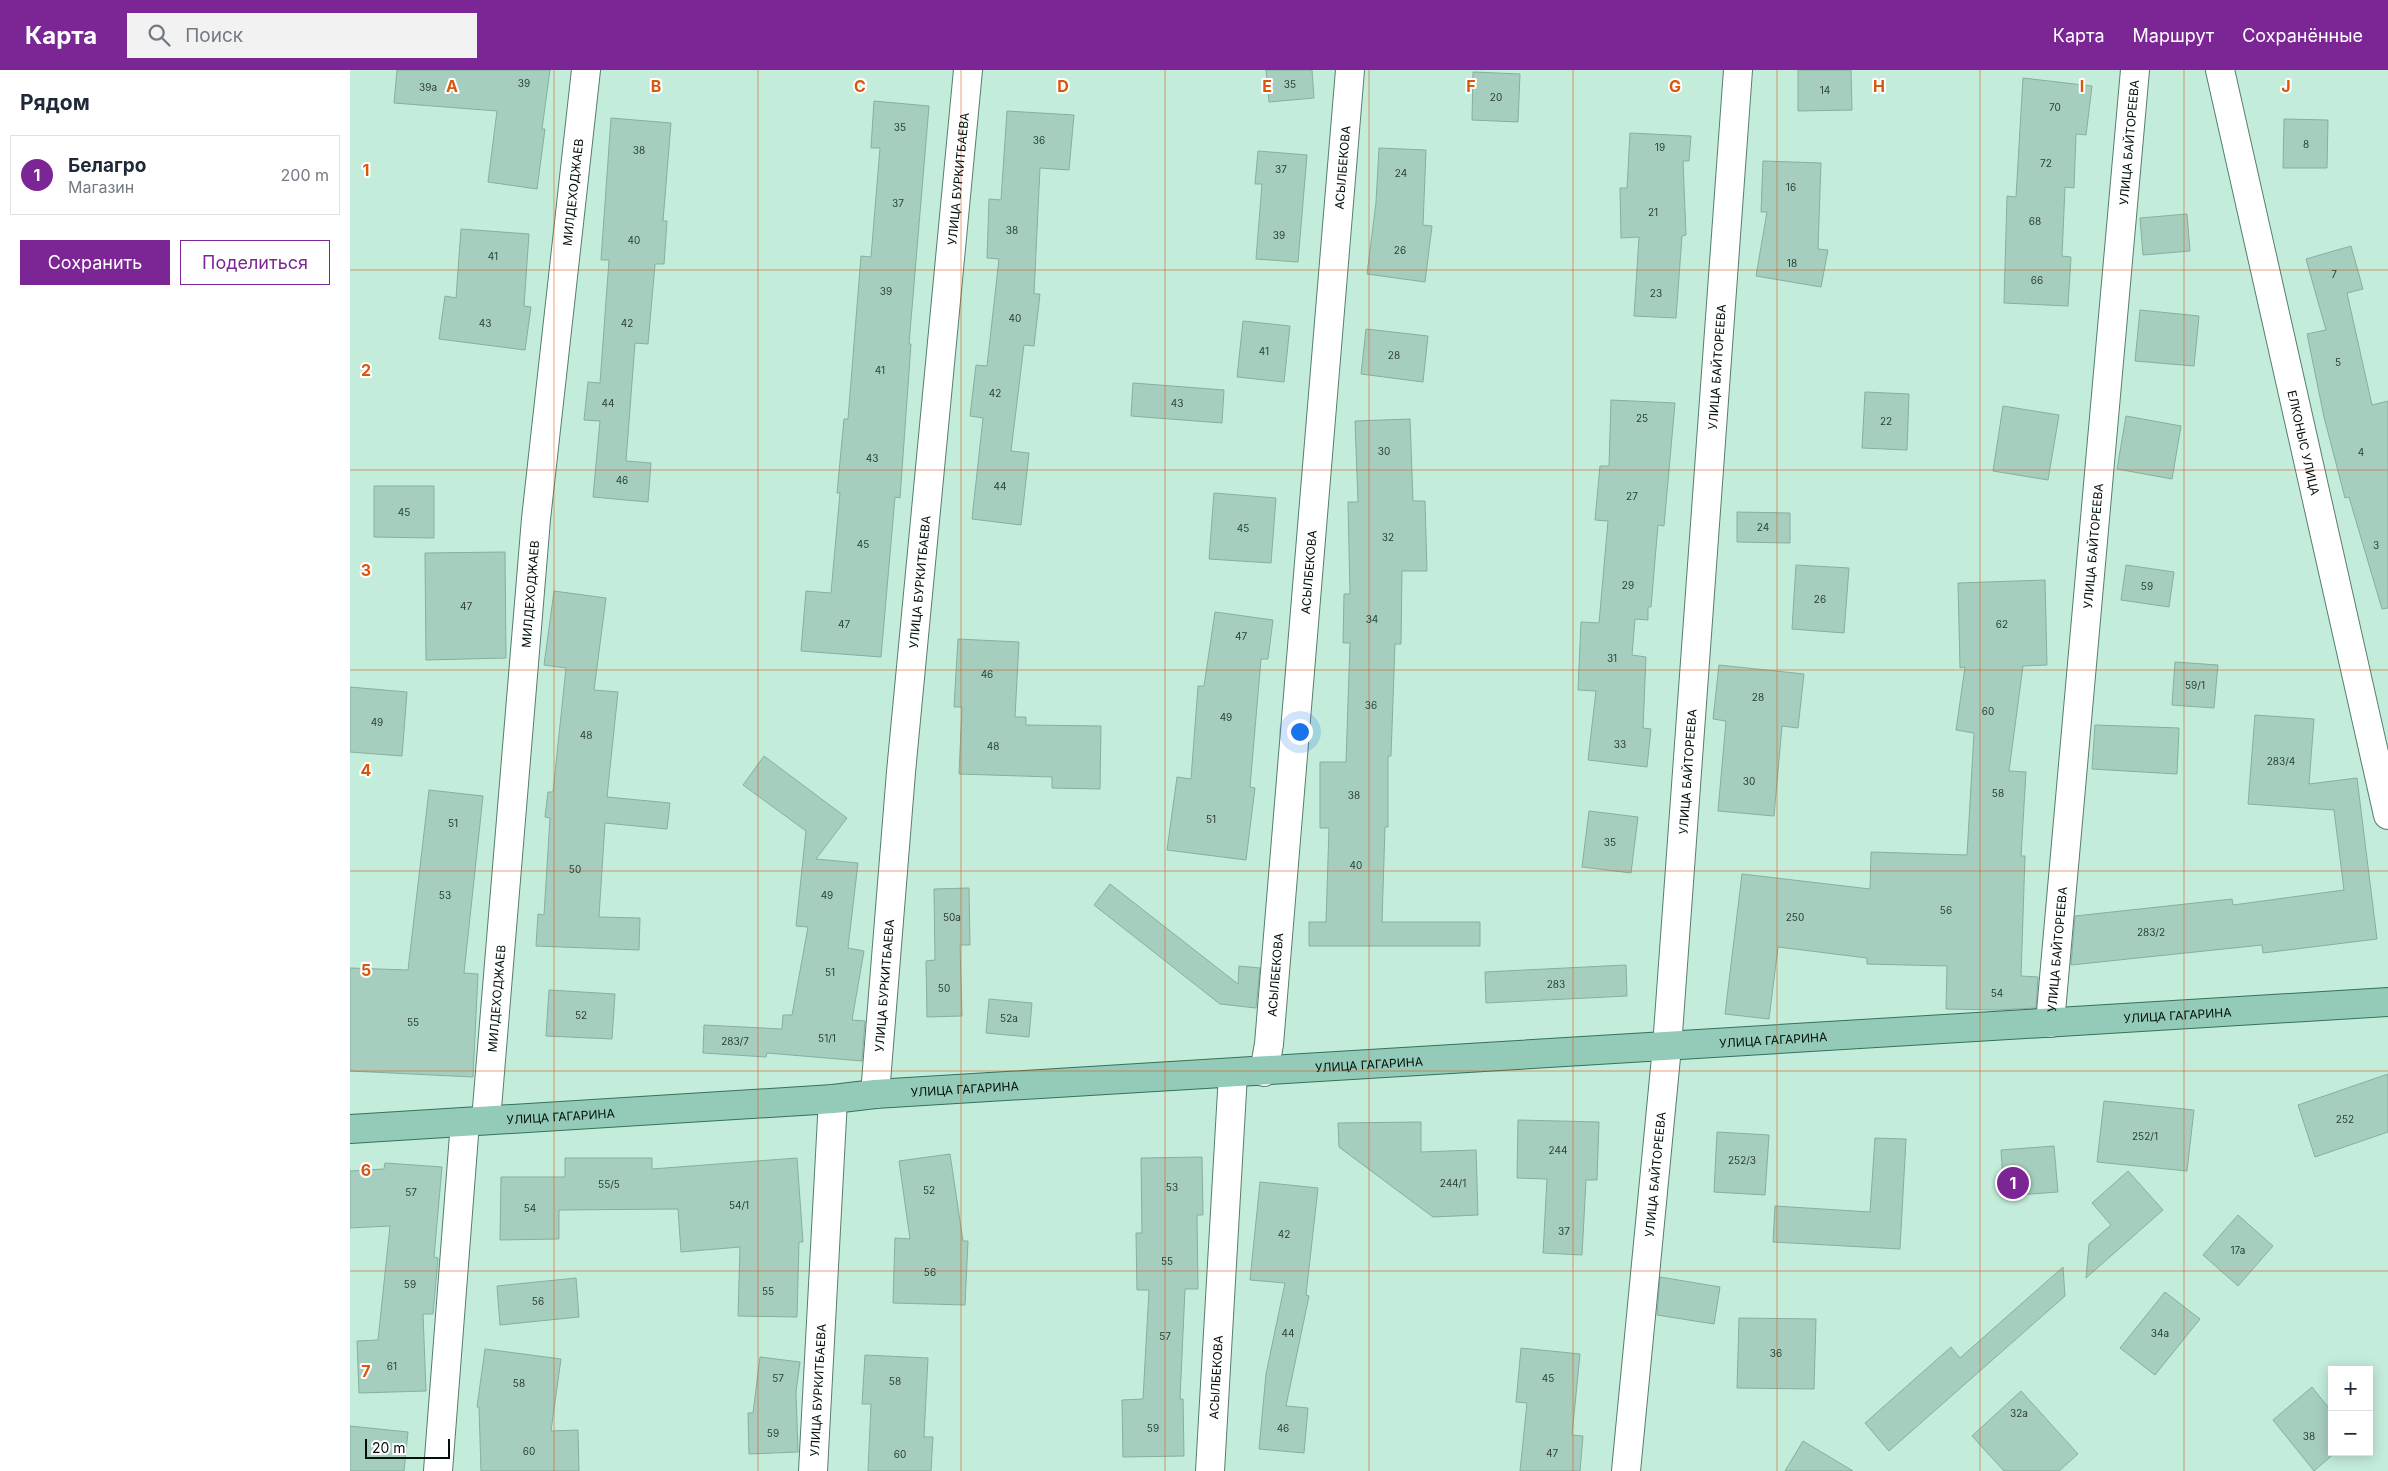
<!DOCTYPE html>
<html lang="ru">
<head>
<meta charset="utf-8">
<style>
	body { margin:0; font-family:Inter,sans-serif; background:#f2f2f3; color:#1f2937 }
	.controls { position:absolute; right:15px; bottom:15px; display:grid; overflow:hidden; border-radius:0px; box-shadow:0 2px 12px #0003 }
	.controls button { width:45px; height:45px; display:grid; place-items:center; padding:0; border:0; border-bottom:1px solid #e0e1e3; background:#fff; color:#1f2937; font:25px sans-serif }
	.scale { position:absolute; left:15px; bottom:12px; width:85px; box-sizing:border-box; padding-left:5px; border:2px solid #020f0a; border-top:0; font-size:14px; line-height:18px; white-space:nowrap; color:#020f0a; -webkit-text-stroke:4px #fff; paint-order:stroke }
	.you { position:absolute; left:949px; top:661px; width:18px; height:18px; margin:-12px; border:4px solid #fff; border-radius:50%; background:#1a73e8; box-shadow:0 0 0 8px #1a73e833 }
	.badge { display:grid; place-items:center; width:32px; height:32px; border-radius:50%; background:#7c2695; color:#fff; font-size:16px; font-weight:700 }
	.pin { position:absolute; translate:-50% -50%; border:2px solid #fff; box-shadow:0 1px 5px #0006 }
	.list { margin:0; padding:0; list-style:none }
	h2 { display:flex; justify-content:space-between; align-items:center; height:65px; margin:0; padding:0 20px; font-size:21px }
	h2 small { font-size:16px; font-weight:400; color:#747a83 }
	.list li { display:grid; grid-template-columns:32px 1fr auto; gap:15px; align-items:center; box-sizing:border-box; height:80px; margin:0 10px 10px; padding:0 10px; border:1px solid #e0e1e3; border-radius:0px }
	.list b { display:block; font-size:19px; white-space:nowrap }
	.list p { margin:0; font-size:16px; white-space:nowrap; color:#747a83 }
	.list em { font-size:16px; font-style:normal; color:#747a83 }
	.actions { display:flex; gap:10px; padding:15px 20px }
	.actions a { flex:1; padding:11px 0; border:1px solid #7c2695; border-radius:0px; text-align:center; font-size:18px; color:#7c2695 }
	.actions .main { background:#7c2695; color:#fff }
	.icon { flex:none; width:28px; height:28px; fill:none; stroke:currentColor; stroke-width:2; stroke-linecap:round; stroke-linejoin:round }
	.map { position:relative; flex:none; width:2038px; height:1401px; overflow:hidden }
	header { display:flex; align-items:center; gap:30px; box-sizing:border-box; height:70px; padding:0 25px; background:#7c2695; color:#fff }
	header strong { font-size:24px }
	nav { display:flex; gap:28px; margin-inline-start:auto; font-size:18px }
	.search { width:350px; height:45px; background:#f2f2f3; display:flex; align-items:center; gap:12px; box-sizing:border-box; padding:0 18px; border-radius:0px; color:#747a83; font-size:19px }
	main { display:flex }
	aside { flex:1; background:#fff }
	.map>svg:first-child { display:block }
	.building { fill:#a6cebe; stroke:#87af9e }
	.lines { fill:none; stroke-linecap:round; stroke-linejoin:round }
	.minor-casing { stroke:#587d6e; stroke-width:30 }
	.major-casing { stroke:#33725c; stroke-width:30 }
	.minor { stroke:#fff; stroke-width:28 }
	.major { stroke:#94cbb8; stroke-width:28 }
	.grid { fill:none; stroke:#dc550c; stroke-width:1; stroke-opacity:0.55 }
	.labels { text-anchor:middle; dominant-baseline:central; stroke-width:4; stroke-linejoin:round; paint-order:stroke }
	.number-label { font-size:10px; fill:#2b3f37 }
	.street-label { font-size:12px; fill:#020f0a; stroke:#fff }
	.grid-label { font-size:16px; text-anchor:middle; font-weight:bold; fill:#dc550c; stroke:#fff; stroke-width:4; stroke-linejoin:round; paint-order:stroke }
</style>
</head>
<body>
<header>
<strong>Карта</strong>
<div class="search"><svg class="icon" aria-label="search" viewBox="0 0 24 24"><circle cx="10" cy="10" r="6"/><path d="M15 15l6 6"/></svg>Поиск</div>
<nav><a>Карта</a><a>Маршрут</a><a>Сохранённые</a></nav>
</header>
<main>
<aside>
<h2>Рядом<small></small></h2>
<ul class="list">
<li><span class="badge">1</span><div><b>Белагро</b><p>Магазин</p></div><em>200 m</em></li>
</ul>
<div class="actions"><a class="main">Сохранить</a><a>Поделиться</a></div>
</aside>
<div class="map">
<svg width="2038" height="1401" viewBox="0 0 2038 1401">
	<rect width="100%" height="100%" fill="#c3ecdb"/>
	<g class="building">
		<polygon points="47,0 200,0 192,59 195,59 187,119 138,112 147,41 44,33"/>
		<polygon points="916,0 962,0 964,28 919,32"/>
		<polygon points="1448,0 1501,0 1502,40 1448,41"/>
		<polygon points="1123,2 1170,4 1168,52 1122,50"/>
		<polygon points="1673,8 1742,16 1736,65 1726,64 1724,118 1715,117 1712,186 1721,187 1718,236 1654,233 1657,126 1666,127"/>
		<polygon points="524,31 579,36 559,274 561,274 550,428 545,427 531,587 451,581 456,521 481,523 490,423 487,423 494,349 498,349 511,186 521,187 530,78 521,78"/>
		<polygon points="657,41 724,45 719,100 690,98 684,224 690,224 684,276 674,275 661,381 679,383 671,455 622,449 633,348 620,346 626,295 637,296 649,189 637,188 639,129 651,130"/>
		<polygon points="261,48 321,53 313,151 317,151 314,194 305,194 298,274 285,273 276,391 301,393 298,432 243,427 250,351 234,350 238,312 250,313 259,190 251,190"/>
		<polygon points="1934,49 1978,50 1977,98 1933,98"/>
		<polygon points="1280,63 1341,66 1339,91 1333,91 1336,165 1332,166 1326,248 1284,246 1289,167 1271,168 1270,118 1277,118"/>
		<polygon points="1029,78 1076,80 1073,155 1082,156 1075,212 1017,204 1026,132"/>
		<polygon points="908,81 957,85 948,192 906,189 912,114 905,114"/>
		<polygon points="1413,91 1471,93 1468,179 1478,180 1471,217 1406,206 1417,142 1411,142"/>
		<polygon points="1837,144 1840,181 1793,185 1790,148"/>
		<polygon points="111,159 179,164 174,236 181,237 175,280 89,269 95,226 106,228"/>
		<polygon points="2001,176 2013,219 1997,223 2022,335 2038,331 2038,538 2032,539 1999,427 1995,428 1974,347 1957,264 1976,260 1956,189"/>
		<polygon points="1790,240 1849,246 1844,296 1785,291"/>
		<polygon points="893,251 940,256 934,312 887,307"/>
		<polygon points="1016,259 1078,266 1073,312 1011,304"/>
		<polygon points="783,313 874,320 872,353 781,346"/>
		<polygon points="1515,322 1559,324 1557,380 1512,378"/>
		<polygon points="1261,330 1325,333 1314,456 1308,455 1301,537 1298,537 1298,550 1285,549 1282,585 1296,587 1293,658 1301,659 1297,697 1238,690 1246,621 1228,620 1231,552 1249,553 1258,451 1245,450 1250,396 1259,396"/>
		<polygon points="1653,336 1709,345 1698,410 1643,401"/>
		<polygon points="1776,346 1831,356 1822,409 1767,399"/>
		<polygon points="1060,349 1063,431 1075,431 1077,501 1052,501 1051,574 1045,574 1041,686 1038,686 1038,757 1035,757 1032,852 1130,852 1130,876 959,876 959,852 976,852 979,758 970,758 970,692 996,692 1000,573 993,573 994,524 1000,524 998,432 1008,432 1005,351"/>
		<polygon points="24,416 84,416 84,468 24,467"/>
		<polygon points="864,423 926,428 921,493 859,489"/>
		<polygon points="1387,442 1440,443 1440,473 1387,472"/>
		<polygon points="155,482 156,588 76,590 75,483"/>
		<polygon points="1446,495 1499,498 1494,563 1442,559"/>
		<polygon points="1776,495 1824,502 1819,537 1771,530"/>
		<polygon points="1695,510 1697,595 1673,596 1659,701 1676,702 1671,786 1675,786 1671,906 1688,907 1686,938 1646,940 1596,939 1597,896 1517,894 1517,888 1428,877 1419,949 1375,944 1392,804 1520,819 1521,782 1617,785 1624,663 1606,660 1615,597 1610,598 1608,513"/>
		<polygon points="204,521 256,528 244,620 268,622 257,727 320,733 317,759 255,753 249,847 290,848 289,880 186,876 188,844 194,845 200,748 195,747 198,722 203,722 216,598 194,595"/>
		<polygon points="865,542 923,550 918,589 911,589 900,717 905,718 896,790 817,780 827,707 841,709 848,616 854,616"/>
		<polygon points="608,569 669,572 665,647 676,647 676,655 751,656 750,719 702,718 702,707 609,704 612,637 604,637"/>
		<polygon points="1825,592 1868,595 1864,638 1822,635"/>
		<polygon points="1369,595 1454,604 1448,658 1432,656 1424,746 1368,741 1376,651 1363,649"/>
		<polygon points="0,617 57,622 52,686 0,682"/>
		<polygon points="1905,645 1964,649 1959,714 2007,708 2027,869 1913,883 1912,875 1721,895 1725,846 1882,829 1883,835 1994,820 1984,740 1898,734"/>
		<polygon points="1745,655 1829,658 1827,704 1742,699"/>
		<polygon points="414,686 497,748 466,789 508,793 498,878 514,881 502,950 515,951 512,991 417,983 416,987 353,983 354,955 432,959 433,945 442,945 458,857 446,856 456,761 393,715"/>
		<polygon points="79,720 133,726 114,903 128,904 123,1007 0,1001 0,898 58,900"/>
		<polygon points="1239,741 1288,747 1281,803 1232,797"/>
		<polygon points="760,814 888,914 889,896 910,898 906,938 870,934 744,835"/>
		<polygon points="619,818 620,875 610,875 612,946 577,947 576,891 585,890 584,819"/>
		<polygon points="1276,895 1277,926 1136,933 1135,902"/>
		<polygon points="199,920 265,924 262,969 196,966"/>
		<polygon points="639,929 682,933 679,967 636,963"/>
		<polygon points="2038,1004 2038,1062 1965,1087 1948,1035"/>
		<polygon points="1754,1031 1844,1040 1837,1101 1747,1092"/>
		<polygon points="1168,1050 1249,1052 1247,1110 1236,1110 1232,1185 1193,1183 1197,1109 1167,1108"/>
		<polygon points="1071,1052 1071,1082 1126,1080 1128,1145 1083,1147 989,1077 988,1053"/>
		<polygon points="1367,1062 1419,1065 1415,1125 1364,1122"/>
		<polygon points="1525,1068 1556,1069 1550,1179 1423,1172 1425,1136 1520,1142"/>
		<polygon points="1704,1076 1708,1122 1654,1126 1651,1080"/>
		<polygon points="600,1084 613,1171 618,1171 615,1235 543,1233 545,1168 560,1169 549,1091"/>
		<polygon points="852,1087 853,1145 847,1145 848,1219 835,1219 830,1329 833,1329 834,1386 773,1387 772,1330 793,1329 799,1220 787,1220 786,1163 792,1163 791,1088"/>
		<polygon points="215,1088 302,1088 302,1099 447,1088 453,1172 449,1172 447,1247 388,1246 390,1177 331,1182 328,1139 209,1140 209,1169 150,1170 151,1107 215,1107"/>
		<polygon points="35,1093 92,1097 84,1187 88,1188 83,1244 73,1244 76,1321 9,1323 7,1271 28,1270 40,1156 0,1158 0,1101 34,1099"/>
		<polygon points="1778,1101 1813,1140 1736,1208 1739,1174 1761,1155 1742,1133"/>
		<polygon points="910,1112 968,1118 956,1225 959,1226 936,1336 958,1338 954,1383 909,1379 916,1304 935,1213 900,1210"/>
		<polygon points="1888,1145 1923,1176 1888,1216 1853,1185"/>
		<polygon points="1713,1197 1715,1226 1539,1381 1515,1353 1601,1277 1610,1288"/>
		<polygon points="1310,1207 1370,1217 1364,1254 1307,1245"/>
		<polygon points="226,1208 229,1247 150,1255 147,1216"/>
		<polygon points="1815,1222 1850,1249 1805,1305 1770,1278"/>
		<polygon points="1389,1248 1466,1249 1464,1319 1387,1318"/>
		<polygon points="1171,1278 1230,1284 1222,1365 1233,1366 1230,1401 1170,1401 1177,1333 1166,1332"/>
		<polygon points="135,1279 211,1289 201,1361 228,1360 229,1401 131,1401 129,1337 127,1337"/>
		<polygon points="515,1285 578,1288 574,1367 583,1367 581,1401 518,1401 521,1334 512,1334"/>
		<polygon points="410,1287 450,1292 446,1322 448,1382 399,1384 398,1343 403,1343"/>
		<polygon points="1962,1317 1982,1342 1982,1382 1986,1382 1964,1401 1923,1350"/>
		<polygon points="1671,1321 1728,1384 1709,1401 1654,1401 1622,1366"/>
		<polygon points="0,1356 58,1362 54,1401 0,1401"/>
		<polygon points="1453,1371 1503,1401 1435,1401"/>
	</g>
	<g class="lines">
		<defs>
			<g id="minor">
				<path id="s1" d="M1870 0 2038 745"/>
				<path id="s2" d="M1700 953 1785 0"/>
				<path id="s3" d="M914 1002 919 974 1000 0"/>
				<path id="s4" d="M525 1024 551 702 618 0"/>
				<path id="s5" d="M136 1050 186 449 236 0"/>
				<polyline points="88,1401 115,1052"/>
				<path id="s6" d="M463 1401 483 1029"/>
				<path id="s7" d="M860 1401 883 1004"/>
				<path id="s8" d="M1276 1401 1317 977 1388 0"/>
			</g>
			<g id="major">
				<path id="s9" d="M0 1059 483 1029 525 1024 2038 932"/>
			</g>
		</defs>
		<use href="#minor" class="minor-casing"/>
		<use href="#major" class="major-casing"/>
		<use href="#minor" class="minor"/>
		<use href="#major" class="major"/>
	</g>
	<path class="grid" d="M204 0V1401M408 0V1401M611 0V1401M815 0V1401M1019 0V1401M1223 0V1401M1427 0V1401M1630 0V1401M1834 0V1401M0 200H2038M0 400H2038M0 600H2038M0 801H2038M0 1001H2038M0 1201H2038"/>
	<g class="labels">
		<g class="number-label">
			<text x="174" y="13">39</text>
			<text x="940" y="14">35</text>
			<text x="78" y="17">39а</text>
			<text x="1475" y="20">14</text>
			<text x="1146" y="27">20</text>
			<text x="1705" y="37">70</text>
			<text x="550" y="57">35</text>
			<text x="689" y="70">36</text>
			<text x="1956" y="74">8</text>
			<text x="1310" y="77">19</text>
			<text x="289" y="80">38</text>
			<text x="1696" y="93">72</text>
			<text x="931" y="99">37</text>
			<text x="1051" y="103">24</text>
			<text x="1441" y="117">16</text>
			<text x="548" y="133">37</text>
			<text x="1303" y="142">21</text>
			<text x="1685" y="151">68</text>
			<text x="662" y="160">38</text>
			<text x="929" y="165">39</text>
			<text x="284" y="170">40</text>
			<text x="1050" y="180">26</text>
			<text x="143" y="186">41</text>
			<text x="1442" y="193">18</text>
			<text x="1984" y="204">7</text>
			<text x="1687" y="210">66</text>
			<text x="536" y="221">39</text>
			<text x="1306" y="223">23</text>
			<text x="665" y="248">40</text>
			<text x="135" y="253">43</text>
			<text x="277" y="253">42</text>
			<text x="914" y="281">41</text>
			<text x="1044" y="285">28</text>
			<text x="1988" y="292">5</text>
			<text x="530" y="300">41</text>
			<text x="645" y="323">42</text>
			<text x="258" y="333">44</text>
			<text x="827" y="333">43</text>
			<text x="1292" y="348">25</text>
			<text x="1536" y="351">22</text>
			<text x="1034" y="381">30</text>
			<text x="2011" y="382">4</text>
			<text x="522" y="388">43</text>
			<text x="272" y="410">46</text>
			<text x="650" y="416">44</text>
			<text x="1282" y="426">27</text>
			<text x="54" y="442">45</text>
			<text x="1413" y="457">24</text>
			<text x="893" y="458">45</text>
			<text x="1038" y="467">32</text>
			<text x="513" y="474">45</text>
			<text x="2026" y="475">3</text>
			<text x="1278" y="515">29</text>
			<text x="1797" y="516">59</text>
			<text x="1470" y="529">26</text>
			<text x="116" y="536">47</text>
			<text x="1022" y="549">34</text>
			<text x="494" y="554">47</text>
			<text x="1652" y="554">62</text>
			<text x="891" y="566">47</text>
			<text x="1262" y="588">31</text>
			<text x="637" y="604">46</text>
			<text x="1845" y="615">59/1</text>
			<text x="1408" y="627">28</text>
			<text x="1021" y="635">36</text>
			<text x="1638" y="641">60</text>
			<text x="876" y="647">49</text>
			<text x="27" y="652">49</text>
			<text x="236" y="665">48</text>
			<text x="1270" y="674">33</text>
			<text x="643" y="676">48</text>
			<text x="1931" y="691">283/4</text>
			<text x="1399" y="711">30</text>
			<text x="1648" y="723">58</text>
			<text x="1004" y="725">38</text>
			<text x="861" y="749">51</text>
			<text x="103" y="753">51</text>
			<text x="1260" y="772">35</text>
			<text x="1006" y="795">40</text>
			<text x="225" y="799">50</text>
			<text x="95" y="825">53</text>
			<text x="477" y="825">49</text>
			<text x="1596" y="840">56</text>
			<text x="602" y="847">50а</text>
			<text x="1445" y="847">250</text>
			<text x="1801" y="862">283/2</text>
			<text x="480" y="902">51</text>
			<text x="1206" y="914">283</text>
			<text x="594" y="918">50</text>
			<text x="1647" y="923">54</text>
			<text x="231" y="945">52</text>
			<text x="659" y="948">52а</text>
			<text x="63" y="952">55</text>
			<text x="477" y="968">51/1</text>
			<text x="385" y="971">283/7</text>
			<text x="1995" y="1049">252</text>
			<text x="1795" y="1066">252/1</text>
			<text x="1208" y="1080">244</text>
			<text x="1392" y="1090">252/3</text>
			<text x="1103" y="1113">244/1</text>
			<text x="259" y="1114">55/5</text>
			<text x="822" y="1117">53</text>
			<text x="579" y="1120">52</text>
			<text x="61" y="1122">57</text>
			<text x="389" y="1135">54/1</text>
			<text x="180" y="1138">54</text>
			<text x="1214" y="1161">37</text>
			<text x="934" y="1164">42</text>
			<text x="1888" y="1180">17а</text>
			<text x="817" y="1191">55</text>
			<text x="580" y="1202">56</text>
			<text x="60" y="1214">59</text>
			<text x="418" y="1221">55</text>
			<text x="188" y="1231">56</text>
			<text x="938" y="1263">44</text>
			<text x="1810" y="1263">34а</text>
			<text x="815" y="1266">57</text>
			<text x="1426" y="1283">36</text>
			<text x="42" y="1296">61</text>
			<text x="428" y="1308">57</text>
			<text x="1198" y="1308">45</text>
			<text x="545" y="1311">58</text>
			<text x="169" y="1313">58</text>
			<text x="1669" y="1343">32а</text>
			<text x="803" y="1358">59</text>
			<text x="933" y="1358">46</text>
			<text x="423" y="1363">59</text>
			<text x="1959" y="1366">38</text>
			<text x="179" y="1381">60</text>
			<text x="1202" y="1383">47</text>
			<text x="550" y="1384">60</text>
		</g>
		<g class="street-label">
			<text stroke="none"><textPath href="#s2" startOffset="884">УЛИЦА БАЙТОРЕЕВА</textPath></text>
			<text stroke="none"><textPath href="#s3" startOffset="908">АСЫЛБЕКОВА</textPath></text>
			<text stroke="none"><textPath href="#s4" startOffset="919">УЛИЦА БУРКИТБАЕВА</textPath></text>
			<text stroke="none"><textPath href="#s5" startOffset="932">МИЛДЕХОДЖАЕВ</textPath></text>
			<text stroke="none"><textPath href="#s8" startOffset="1108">УЛИЦА БАЙТОРЕЕВА</textPath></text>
			<text stroke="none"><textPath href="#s1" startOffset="382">ЕЛКОНЫС УЛИЦА</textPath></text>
			<text stroke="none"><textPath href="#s2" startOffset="479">УЛИЦА БАЙТОРЕЕВА</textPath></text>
			<text stroke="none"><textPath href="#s3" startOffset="502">АСЫЛБЕКОВА</textPath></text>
			<text stroke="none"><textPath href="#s4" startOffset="514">УЛИЦА БУРКИТБАЕВА</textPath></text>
			<text stroke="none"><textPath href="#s5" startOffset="528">МИЛДЕХОДЖАЕВ</textPath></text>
			<text stroke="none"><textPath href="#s8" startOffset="702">УЛИЦА БАЙТОРЕЕВА</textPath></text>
			<text stroke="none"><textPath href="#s2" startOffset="74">УЛИЦА БАЙТОРЕЕВА</textPath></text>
			<text stroke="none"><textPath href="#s3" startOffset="98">АСЫЛБЕКОВА</textPath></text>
			<text stroke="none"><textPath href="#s4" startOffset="109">УЛИЦА БУРКИТБАЕВА</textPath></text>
			<text stroke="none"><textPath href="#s5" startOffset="122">МИЛДЕХОДЖАЕВ</textPath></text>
			<text stroke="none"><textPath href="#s9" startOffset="1831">УЛИЦА ГАГАРИНА</textPath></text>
			<text stroke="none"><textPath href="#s9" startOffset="1426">УЛИЦА ГАГАРИНА</textPath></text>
			<text stroke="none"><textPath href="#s9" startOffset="1021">УЛИЦА ГАГАРИНА</textPath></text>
			<text stroke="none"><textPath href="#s9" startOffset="616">УЛИЦА ГАГАРИНА</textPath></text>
			<text stroke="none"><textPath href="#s9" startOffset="211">УЛИЦА ГАГАРИНА</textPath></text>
			<text stroke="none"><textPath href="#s8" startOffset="298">УЛИЦА БАЙТОРЕЕВА</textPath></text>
			<text stroke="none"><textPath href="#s7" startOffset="94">АСЫЛБЕКОВА</textPath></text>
			<text stroke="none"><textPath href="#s6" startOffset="81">УЛИЦА БУРКИТБАЕВА</textPath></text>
		</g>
	</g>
	<g class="grid-label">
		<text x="102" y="22">A</text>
		<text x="306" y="22">B</text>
		<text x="510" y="22">C</text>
		<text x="713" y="22">D</text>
		<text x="917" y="22">E</text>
		<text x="1121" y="22">F</text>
		<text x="1325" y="22">G</text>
		<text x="1529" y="22">H</text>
		<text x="1732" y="22">I</text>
		<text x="1936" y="22">J</text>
		<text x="16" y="106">1</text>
		<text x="16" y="306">2</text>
		<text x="16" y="506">3</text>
		<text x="16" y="706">4</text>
		<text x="16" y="906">5</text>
		<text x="16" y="1106">6</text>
		<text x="16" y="1307">7</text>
	</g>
</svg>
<div class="controls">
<button>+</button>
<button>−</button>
</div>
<div class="scale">20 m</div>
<div class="you"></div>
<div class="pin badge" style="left:1663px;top:1113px">1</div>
</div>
</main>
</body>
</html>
